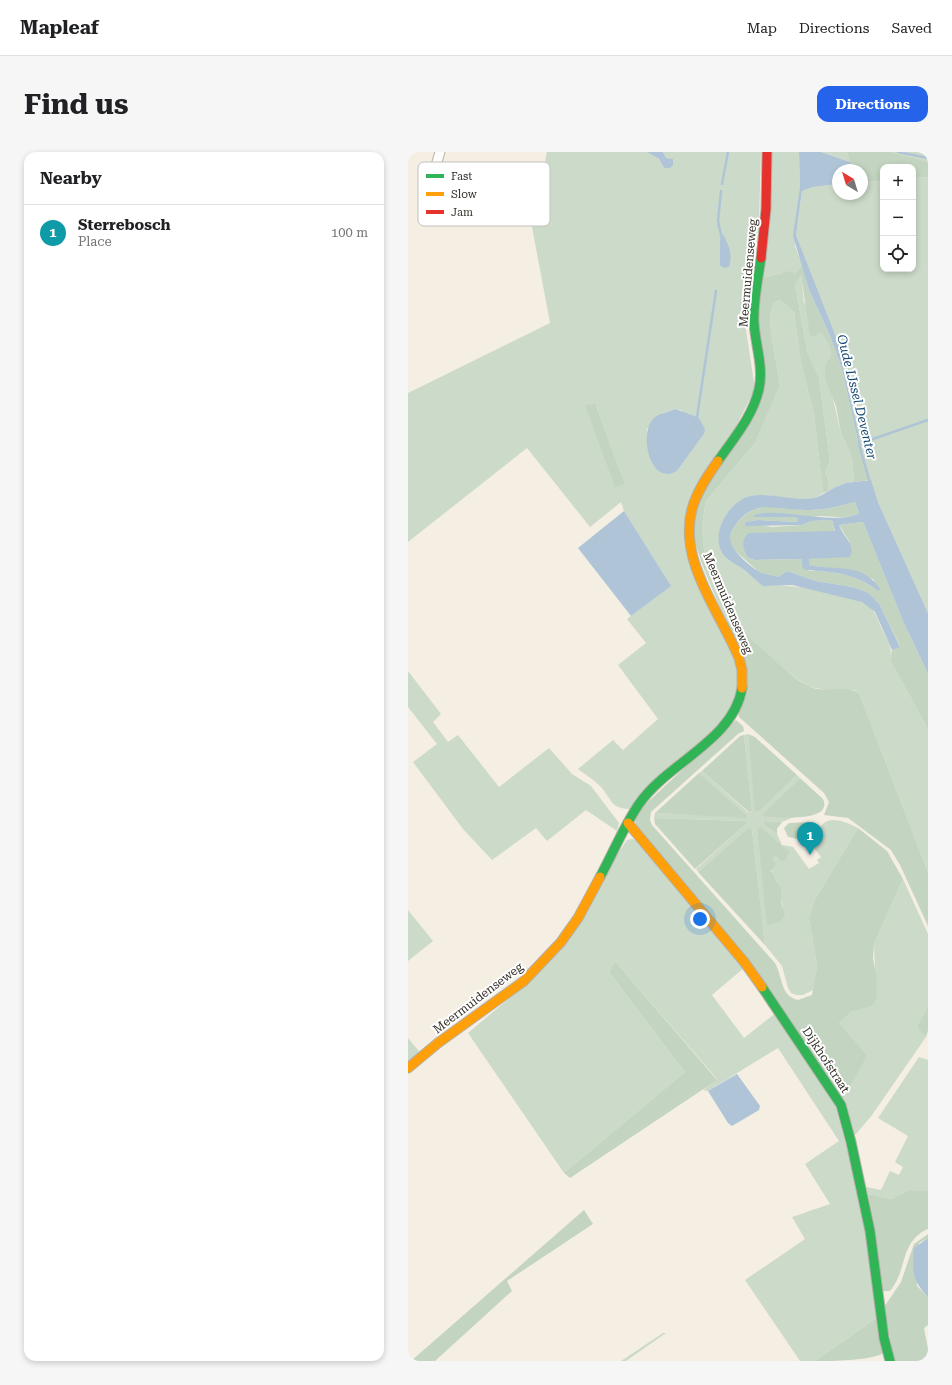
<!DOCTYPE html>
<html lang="en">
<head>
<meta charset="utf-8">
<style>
	body { margin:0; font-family:"Roboto Serif",serif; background:#f6f6f6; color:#202124 }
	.controls { position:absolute; right:12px; top:12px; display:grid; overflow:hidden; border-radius:8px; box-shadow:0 2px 6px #0003 }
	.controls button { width:36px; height:36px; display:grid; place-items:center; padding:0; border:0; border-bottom:1px solid #e0e0e0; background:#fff; color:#202124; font:20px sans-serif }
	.compass { position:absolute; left:424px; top:12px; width:36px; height:36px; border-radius:50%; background:#fff; box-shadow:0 2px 6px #0003; rotate:322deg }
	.you { position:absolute; left:292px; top:767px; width:14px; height:14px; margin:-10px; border:3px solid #fff; border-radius:50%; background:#1a73e8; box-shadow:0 0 0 6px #1a73e833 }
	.badge { display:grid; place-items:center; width:26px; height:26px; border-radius:50%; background:#2563eb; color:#fff; font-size:13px; font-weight:700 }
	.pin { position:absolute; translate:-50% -33px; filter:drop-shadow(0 1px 2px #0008) }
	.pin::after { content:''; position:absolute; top:21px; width:14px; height:12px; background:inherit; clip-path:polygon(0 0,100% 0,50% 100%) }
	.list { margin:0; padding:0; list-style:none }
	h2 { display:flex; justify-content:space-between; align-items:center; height:52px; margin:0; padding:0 16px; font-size:17px }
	h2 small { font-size:13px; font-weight:400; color:#757577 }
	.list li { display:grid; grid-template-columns:26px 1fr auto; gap:12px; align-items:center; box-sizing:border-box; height:56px; padding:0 16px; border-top:1px solid #e0e0e0 }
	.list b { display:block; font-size:15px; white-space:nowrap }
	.list p { margin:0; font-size:13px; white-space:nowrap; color:#757577 }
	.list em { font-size:13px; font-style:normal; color:#757577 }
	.icon { flex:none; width:22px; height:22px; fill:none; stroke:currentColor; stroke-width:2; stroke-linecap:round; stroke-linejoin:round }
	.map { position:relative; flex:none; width:520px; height:1209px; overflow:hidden; border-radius:12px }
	header { display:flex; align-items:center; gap:24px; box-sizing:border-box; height:56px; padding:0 20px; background:#fff; border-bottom:1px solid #e0e0e0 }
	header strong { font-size:19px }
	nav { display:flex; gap:22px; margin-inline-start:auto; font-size:14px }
	.intro { display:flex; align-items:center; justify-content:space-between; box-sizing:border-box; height:96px; padding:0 24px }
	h1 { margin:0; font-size:28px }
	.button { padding:10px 18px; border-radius:12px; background:#2563eb; color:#fff; font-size:14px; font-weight:700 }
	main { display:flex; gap:24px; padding:0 24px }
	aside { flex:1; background:#fff; border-radius:12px; box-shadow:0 2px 6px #0003 }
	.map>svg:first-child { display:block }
	.green { fill:#ccdac9; fill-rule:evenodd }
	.forest { fill:#c3d5c1 }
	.water { fill:#afc5d7 }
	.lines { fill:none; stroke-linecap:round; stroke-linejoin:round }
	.stream { stroke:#afc5d7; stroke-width:2.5 }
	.street-casing { stroke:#b5b0a8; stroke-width:11 }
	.fast-casing { stroke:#b5b0a8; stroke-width:11 }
	.slow-casing { stroke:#b5b0a8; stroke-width:11 }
	.jam-casing { stroke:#b5b0a8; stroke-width:11 }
	.street { stroke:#fefcfb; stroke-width:9 }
	.fast { stroke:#30b455; stroke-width:9 }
	.slow { stroke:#ff9f0a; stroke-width:9 }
	.jam { stroke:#e5322d; stroke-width:9 }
	.labels { text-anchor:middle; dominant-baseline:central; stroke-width:4; stroke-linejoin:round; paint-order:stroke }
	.street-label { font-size:12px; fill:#353028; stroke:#fff }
	.water-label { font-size:13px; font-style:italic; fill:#154972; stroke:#fff }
	.key { fill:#fff; stroke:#c2c1be; stroke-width:1 }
	.key-label { font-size:11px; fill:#353028 }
</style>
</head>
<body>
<header>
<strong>Mapleaf</strong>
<nav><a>Map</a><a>Directions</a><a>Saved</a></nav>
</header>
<div class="intro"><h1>Find us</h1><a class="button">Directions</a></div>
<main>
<aside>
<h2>Nearby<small></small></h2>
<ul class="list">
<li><span class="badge" style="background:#0f9aa8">1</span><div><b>Sterrebosch</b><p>Place</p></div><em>100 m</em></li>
</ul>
</aside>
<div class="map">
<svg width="520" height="1209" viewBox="0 0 520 1209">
	<rect width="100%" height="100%" fill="#f5eee3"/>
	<g class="green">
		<path d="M139 0H239L251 7 256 16 265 10V7L258 6 255 0H353L351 68 338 178 347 237 278 372 332 515 327 556 225 657C201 657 206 649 192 634 186 628 177 622 170 617L205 588 215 598 250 567 210 513 238 491 219 467 262 434 216 359 213 350 182 375 119 296 0 390V241L142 171 122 64 115 62 128 56ZM187 251 217 332 207 336 178 253ZM268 257 273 258 296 282 269 319C266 321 264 321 260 321 241 320 238 293 239 277L254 261Z"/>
		<polygon points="362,0 391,0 392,34 387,94 394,113 387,123 373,121 354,126"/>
		<polygon points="413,0 439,0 442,10"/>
		<polygon points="483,0 520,0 520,10 515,9"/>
		<polygon points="520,25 520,461 470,350 451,294 452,293 437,219 388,83 394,39 405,35 430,32 430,42 454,42 454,30 475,29 475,117 505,117 505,26"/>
		<polygon points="393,122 396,150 420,191 423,203 417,213 433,281 444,306 446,330 432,333 420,339 421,329 417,321 422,309 411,226 399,199 387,132"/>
		<path d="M372 148 386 160 393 211 406 262 415 341C401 354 375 345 358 343L319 407 339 419 355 433C381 433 445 438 464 457 469 463 471 472 475 479 480 491 485 495 482 508L520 577V720L451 541 446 538H420L401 535 375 517 347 490 316 466 298 422 294 373 298 349 347 291 372 234 363 181 362 164 365 151Z"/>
		<polygon points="0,519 33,562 25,570 40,590 50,583 91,635 141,596 164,622 183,634 211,671 209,679 178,658 139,689 128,676 84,708 55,677 5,610 29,592 0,555"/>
		<path d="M340 582 348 659 351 660 389 623 392 626 354 662 356 665H386L374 670 356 669 355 672 369 682 374 693 385 695 401 717 411 711 409 708 413 705 402 691C406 685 410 677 415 672 423 663 441 671 450 676L406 749 401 766 409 814 405 838 395 843H388L383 841 380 836 374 814 357 793 344 677 341 675 290 720 288 717 338 672V669L246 666 247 661 338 665 339 663 291 621 294 619 341 661 344 660 336 583ZM353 676 368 704 364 707V722C376 735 370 741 375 755L360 773 349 677Z"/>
		<polygon points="224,687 228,688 337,815 304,843 336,886 369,860 427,952 452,1045 470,1165 407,1209 392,1209 337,1128 397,1087 384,1065 422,1052 397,1012 431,989 370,896 300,939 295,938 309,927 207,809 201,820 277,920 156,1021 60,881 117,833 219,688"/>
		<polygon points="495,727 520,782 520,853 509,875 518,885 464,963 448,982 444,982 433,949 431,871 443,860 455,856 468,848 466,792"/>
		<polygon points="0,758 25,789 0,809"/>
		<polygon points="0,886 15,904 0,915"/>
		<polygon points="511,905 520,908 520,1037 519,1039 499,1039 484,1047 460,1042 458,1035 473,1038 482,1019 491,1023 495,1015 487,1010 500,984 470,966"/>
		<polygon points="255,1181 258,1181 218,1209 213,1209"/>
	</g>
	<g class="forest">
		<polygon points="439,0 483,0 520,10 520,25 505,26 505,15 475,15 475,29 454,30 454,18 444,18"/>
		<polygon points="394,113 401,138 422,184 434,217 451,294 463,328 446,330 444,306 433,281 428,254 417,226 417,213 423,203 420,191 413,180 407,185 402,183 393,123 387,132 399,199 411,226 422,309 417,321 421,329 420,339 415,341 406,262 393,211 386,160 372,148 365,151 362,164 363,181 372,234 347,291 298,349 294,373 298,422 285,386 289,349 351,249 349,180 354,126 382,119 387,122"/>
		<polygon points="187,251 217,332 207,336 177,253"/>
		<path d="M447 350 451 361C438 368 426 364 412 364 408 364 404 365 399 365 379 364 364 358 344 365H387L390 367 389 370 350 368 338 370 363 375 394 373 403 369 424 368 427 380 336 396 340 406 347 408 394 407 401 419C427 418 450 424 470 439L465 427 401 413V407L431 405 441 389 431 373 455 370 495 469 520 522V577L482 508 484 498 492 494 472 453 461 441 445 435 408 429 379 419 370 425 351 420 325 397 321 388C327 368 343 355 364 354 377 353 389 359 401 358 417 358 432 354 447 350Z"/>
		<path d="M316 466C327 474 338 482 348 491 365 506 380 523 400 534 415 542 437 532 451 541L520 720V774L492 713 483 698 440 666 416 663 421 650 416 641 331 565 330 559 336 547Z"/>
		<path d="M328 568 335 574 336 579 330 582 243 660 242 668 244 673 367 811C375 825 372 844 390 848L404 843 409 814 401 766 406 749 450 676 479 699 495 727 466 792 465 806 469 829 468 848 463 854 443 860 431 871 459 904 433 949 396 892 231 682 227 669 230 659Z"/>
		<polygon points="340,582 347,585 389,623 351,660 347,659"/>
		<polygon points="336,583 344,659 342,661 294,619 332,584"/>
		<polygon points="291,621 339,663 338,666 247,661"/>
		<path d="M392 626 415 647C426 671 368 665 356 665L354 662Z"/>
		<polygon points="246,666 338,669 338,672 287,717 247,672"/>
		<polygon points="356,669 374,670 369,677 369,682 355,672"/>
		<polygon points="402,670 402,674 390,687 380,685 376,676 381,671"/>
		<polygon points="341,675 344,677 357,793 290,720"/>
		<polygon points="353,675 381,700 377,709 372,708 368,704 364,707 368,713 363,719 373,736 373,750 377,764 371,770 359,773 349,677"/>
		<polygon points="207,809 309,928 162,1026 156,1021 277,920 201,820"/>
		<polygon points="520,853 520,879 518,885 509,875"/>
		<path d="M520 1037V1077C491 1090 500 1118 482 1139H473L460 1042 484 1047 499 1039H518Z"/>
		<polygon points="176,1058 185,1072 99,1129 104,1139 27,1209 3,1209"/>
		<polygon points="520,1082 520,1086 511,1091 509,1134 520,1145 520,1173 516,1176 520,1197 520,1209 486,1209 476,1155 493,1130 506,1092"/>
		<path d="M470 1165 476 1201C459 1209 427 1209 407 1209Z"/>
	</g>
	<g class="water">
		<polygon points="239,0 255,0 258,6 265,7 265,13 262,16 256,16 251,7"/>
		<polygon points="391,0 413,0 442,10 444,18 430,18 430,32 405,35 394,39 388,83 429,188 453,293 451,294 434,217 422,184 401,138 385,84 392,34"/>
		<path d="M315 82C321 94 325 102 321 115L316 116 312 113V89Z"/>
		<path d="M268 257 291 266 297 277 296 282 269 319C243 335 230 283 245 267 251 261 259 260 268 257Z"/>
		<path d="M463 328 470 350 520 461V522L495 469 455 370 431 373C435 385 448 392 442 405L401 407V413C430 419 454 410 472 437L470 439C446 421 426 420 397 418L394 414V407L347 408 340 406C335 397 332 388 341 381L427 379 424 368 403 369 394 373 337 374 338 370 350 368 389 370 390 367 387 365H344C358 352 427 375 451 361L447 350C432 354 417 358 401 358 373 359 345 344 326 375 321 382 321 388 325 395 329 403 344 416 352 420 357 422 364 423 370 425L379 419 408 429 445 435 461 441 472 453 492 495 484 498 467 460 454 450 384 433 355 434C349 429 344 425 339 420 331 413 320 410 315 402 301 382 322 348 343 344 364 340 385 350 406 346 412 345 423 337 430 334 440 329 452 330 463 328Z"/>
		<polygon points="216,359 263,434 223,464 170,396"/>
		<polygon points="329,922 352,954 351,958 324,974 320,971 300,939"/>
		<path d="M520 1086V1145C504 1129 504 1118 506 1096Z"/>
	</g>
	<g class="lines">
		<g class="stream">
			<polyline points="490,0 520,6"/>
			<polyline points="314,32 320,0"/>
			<polyline points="313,39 310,69 314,88"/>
			<polyline points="289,265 308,139"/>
			<polyline points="462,288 520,268"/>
			<polyline points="451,292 462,331"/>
		</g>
		<defs>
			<polyline id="street" points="29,10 32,0"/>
			<g id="fast">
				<path d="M310 309C326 286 345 264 351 237 356 215 347 192 346 170 345 149 350 127 353 106"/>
				<path d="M192 725C205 701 216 674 231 652 259 611 326 588 334 536"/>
				<polyline points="354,835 433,953 443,990 462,1079 476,1186 482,1209"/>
			</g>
			<g id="slow">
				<path d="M310 309C300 323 289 339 284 357 270 409 312 460 331 506L334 518V536"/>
				<polyline points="220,671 337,811 354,835"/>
				<polyline points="0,916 30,891 116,829 153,790 170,766 192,725"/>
			</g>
			<polyline id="jam" points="353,106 358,57 359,0"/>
		</defs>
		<use href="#street" class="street-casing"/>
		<use href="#fast" class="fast-casing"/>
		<use href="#slow" class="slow-casing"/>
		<use href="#jam" class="jam-casing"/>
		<use href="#street" class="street"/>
		<use href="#fast" class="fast"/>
		<use href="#slow" class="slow"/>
		<use href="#jam" class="jam"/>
	</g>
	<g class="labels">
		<g class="street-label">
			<text transform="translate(340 121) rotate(-85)">Meermuidenseweg</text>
			<text transform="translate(320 451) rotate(67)">Meermuidenseweg</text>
			<text transform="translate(70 846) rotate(-37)">Meermuidenseweg</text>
			<text transform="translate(418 908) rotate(57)">Dijkhofstraat</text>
		</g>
		<g class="water-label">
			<text transform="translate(449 245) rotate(76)">Oude IJssel Deventer</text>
		</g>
	</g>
	<rect x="10" y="10" width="132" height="64" rx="6" class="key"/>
	<rect x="18" y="22" width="18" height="4" fill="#30b455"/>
	<rect x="18" y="40" width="18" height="4" fill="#ff9f0a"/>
	<rect x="18" y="58" width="18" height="4" fill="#e5322d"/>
	<g class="key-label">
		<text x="43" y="28">Fast</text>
		<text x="43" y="46">Slow</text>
		<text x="43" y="64">Jam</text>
	</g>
</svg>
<div class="controls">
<button>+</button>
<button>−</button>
<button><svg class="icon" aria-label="locate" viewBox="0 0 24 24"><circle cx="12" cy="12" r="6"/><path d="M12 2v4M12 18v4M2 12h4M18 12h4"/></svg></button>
</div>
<svg class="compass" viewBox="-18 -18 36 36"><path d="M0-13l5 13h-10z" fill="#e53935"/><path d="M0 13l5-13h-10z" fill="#757577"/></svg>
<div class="you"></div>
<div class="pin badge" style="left:402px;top:703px;background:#0f9aa8">1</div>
</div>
</main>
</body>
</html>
